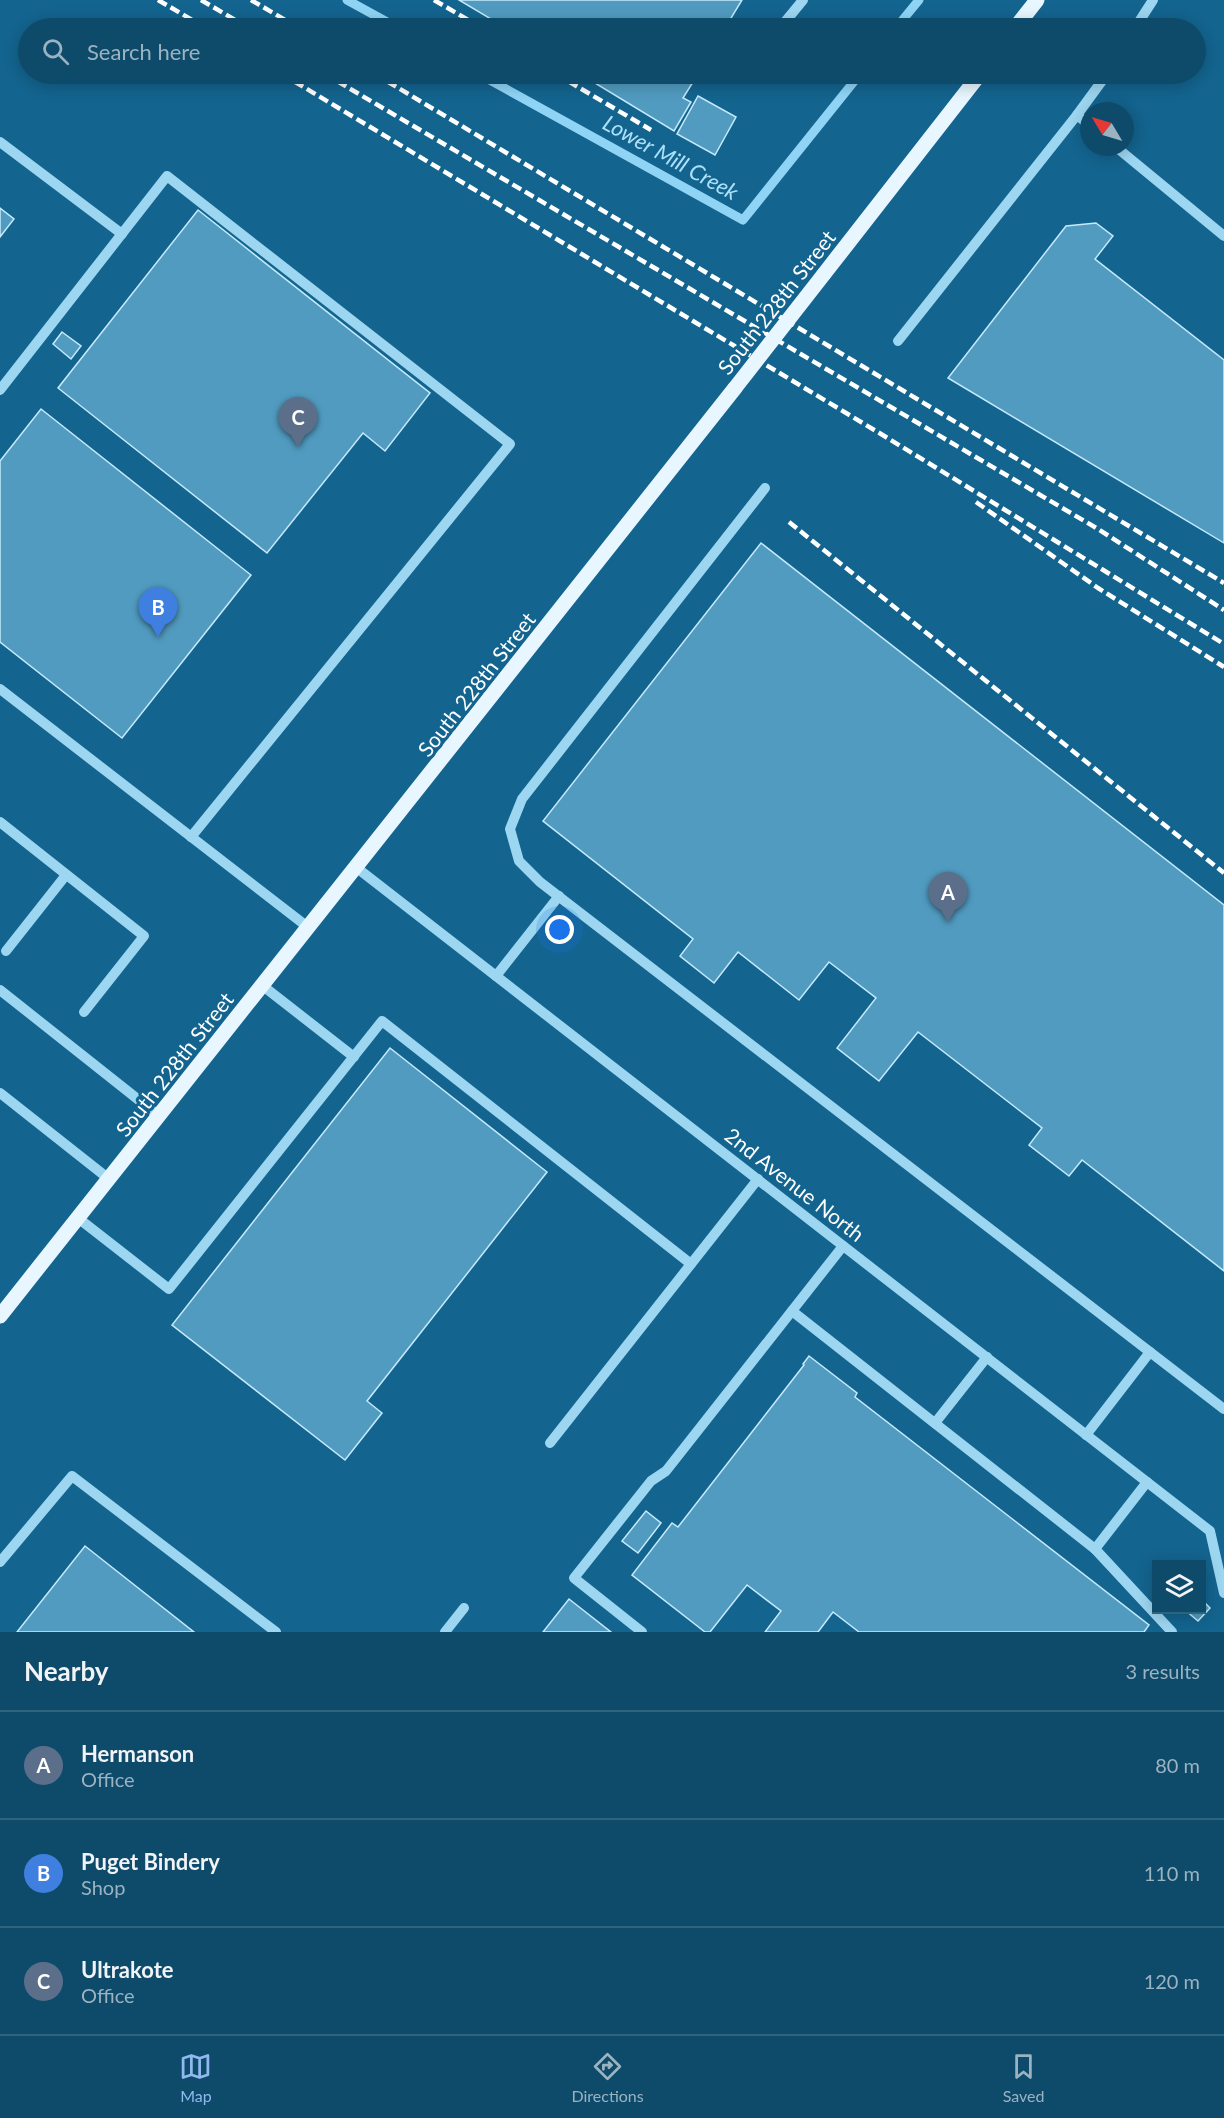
<!DOCTYPE html>
<html lang="en">
<head>
<meta charset="utf-8">
<style>
	body { margin:0; font-family:Lato,sans-serif; background:#1c5573; color:#f1f3f6 }
	.controls { position:absolute; right:18px; bottom:18px; display:grid; overflow:hidden; border-radius:0px; box-shadow:0 3px 15px #0003 }
	.controls button { width:54px; height:54px; display:grid; place-items:center; padding:0; border:0; border-bottom:2px solid #2e637e; background:#0e4b6b; color:#f1f3f6; font:30px sans-serif }
	.compass { position:absolute; left:1080px; top:102px; width:54px; height:54px; border-radius:50%; background:#0e4b6b; box-shadow:0 3px 15px #0003; rotate:308deg }
	.you { position:absolute; left:560px; top:930px; width:21px; height:21px; margin:-15px; border:4px solid #fff; border-radius:50%; background:#1a73e8; box-shadow:0 0 0 9px #1a73e833 }
	.badge { display:grid; place-items:center; width:39px; height:39px; border-radius:50%; background:#90b9f0; color:#fff; font-size:20px; font-weight:700 }
	.pin { position:absolute; translate:-50% -50px; filter:drop-shadow(0 2px 3px #0008) }
	.pin::after { content:''; position:absolute; top:32px; width:21px; height:18px; background:inherit; clip-path:polygon(0 0,100% 0,50% 100%) }
	.list { margin:0; padding:0; list-style:none }
	h2 { display:flex; justify-content:space-between; align-items:center; height:78px; margin:0; padding:0 24px; font-size:26px }
	h2 small { font-size:20px; font-weight:400; color:#9bb3c1 }
	.list li { display:grid; grid-template-columns:39px 1fr auto; gap:18px; align-items:center; box-sizing:border-box; height:108px; padding:0 24px; border-top:2px solid #2e637e }
	.list b { display:block; font-size:22px; white-space:nowrap }
	.list p { margin:0; font-size:20px; white-space:nowrap; color:#9bb3c1 }
	.list em { font-size:20px; font-style:normal; color:#9bb3c1 }
	.icon { flex:none; width:33px; height:33px; fill:none; stroke:currentColor; stroke-width:2; stroke-linecap:round; stroke-linejoin:round }
	.map { position:relative; flex:none; width:1224px; height:1632px; overflow:hidden }
	.search { position:absolute; background:#0e4b6b; box-shadow:0 3px 15px #0003; left:18px; right:18px; top:18px; height:66px; display:flex; align-items:center; gap:15px; box-sizing:border-box; padding:0 21px; border-radius:33px; color:#9bb3c1; font-size:22px }
	.sheet { height:402px; background:#0e4b6b }
	nav { display:flex; justify-content:space-around; align-items:center; box-sizing:border-box; height:84px; border-top:2px solid #2e637e; background:#0e4b6b; font-size:16px; color:#9bb3c1 }
	nav a { display:grid; justify-items:center; gap:3px }
	nav .on { color:#90b9f0 }
	.map>svg:first-child { display:block }
	.lines { fill:none; stroke-linecap:round; stroke-linejoin:round }
	.stream { stroke:#8fd4f5; stroke-width:9 }
	.building { fill:#519bc0; stroke:#c4eafc; stroke-width:1.5 }
	.minor { stroke:#9dd6f1; stroke-width:10 }
	.major { stroke:#e7f6ff; stroke-width:15 }
	.rail { stroke:#fff; stroke-width:4.5; stroke-dasharray:10 4.5; stroke-linecap:butt }
	.major-bridge { stroke:#e7f6ff; stroke-width:15 }
	.labels { text-anchor:middle; dominant-baseline:central; stroke-width:6; stroke-linejoin:round; paint-order:stroke }
	.street-label { font-size:21px; fill:#fff; stroke:#13648f }
	.water-label { font-size:22px; font-style:italic; fill:#ade1f9; stroke:#13648f }
</style>
</head>
<body>
<div class="map">
<svg width="1224" height="1632" viewBox="0 0 1224 1632">
	<rect width="100%" height="100%" fill="#13648f"/>
	<g class="lines">
		<g class="stream">
			<polyline points="347,0 398,28"/>
			<polyline points="896,28 919,0"/>
			<polyline points="479,74 743,220 860,74"/>
		</g>
	</g>
	<g class="building">
		<polygon points="459,0 742,0 725,28 506,28"/>
		<polygon points="580,74 698,74 683,98 691,102 674,131"/>
		<polygon points="698,96 736,117 715,155 677,134"/>
		<polygon points="0,208 14,219 0,237"/>
		<polygon points="198,210 430,393 385,451 363,433 267,553 58,388"/>
		<polygon points="1096,223 1113,236 1095,259 1224,360 1224,543 948,378 1066,226"/>
		<polygon points="62,332 81,346 71,359 53,344"/>
		<polygon points="41,409 251,575 122,738 0,642 0,461"/>
		<polygon points="761,543 1224,905 1224,1271 1082,1160 1069,1176 1029,1145 1042,1128 918,1032 879,1081 837,1048 876,998 829,962 799,1000 738,952 714,983 680,956 693,939 543,821"/>
		<polygon points="390,1048 547,1172 367,1401 382,1413 345,1460 172,1325"/>
		<polygon points="809,1356 857,1393 855,1397 1149,1625 1144,1632 859,1632 833,1612 818,1632 765,1632 781,1611 747,1585 710,1632 705,1632 632,1575 672,1523 678,1527 804,1365 803,1364"/>
		<polygon points="646,1511 661,1523 638,1553 622,1541"/>
		<polygon points="85,1546 194,1632 17,1632"/>
		<polygon points="569,1599 611,1632 543,1632"/>
		<polygon points="1202,1600 1210,1608 1198,1621 1185,1610 1202,1610"/>
	</g>
	<g class="lines">
		<g class="minor">
			<polyline points="780,28 803,0"/>
			<polyline points="1135,28 1153,0"/>
			<polyline points="1077,115 1089,125"/>
			<polyline points="0,142 122,234"/>
			<polyline points="1116,147 1224,236"/>
			<polyline points="898,341 1077,115 1107,74"/>
			<polyline points="0,390 167,176 510,444 191,837"/>
			<polyline points="765,488 522,799 510,829 519,861 540,882 1224,1409"/>
			<polyline points="0,689 309,928"/>
			<polyline points="0,822 144,936 84,1012"/>
			<polyline points="357,868 1210,1531 1224,1593"/>
			<polyline points="6,951 66,875"/>
			<polyline points="496,976 559,896"/>
			<polyline points="263,986 354,1057"/>
			<polyline points="0,990 159,1116"/>
			<polyline points="0,1093 109,1179"/>
			<polyline points="78,1218 169,1289 382,1021 691,1264"/>
			<polyline points="792,1311 1095,1549 1147,1482"/>
			<polyline points="935,1423 987,1357"/>
			<polyline points="1086,1435 1150,1352"/>
			<polyline points="550,1443 758,1179"/>
			<polyline points="1095,1549 1172,1632"/>
			<polyline points="0,1562 72,1476 276,1632"/>
			<polyline points="445,1632 464,1608"/>
			<polyline points="642,1632 574,1578 651,1481 666,1471 843,1246"/>
		</g>
		<g class="major">
			<polyline points="1015,28 1037,0"/>
			<polyline points="824,274 980,74"/>
			<polyline points="0,1316 735,388"/>
		</g>
		<g class="rail">
			<polyline points="158,0 206,28"/>
			<polyline points="201,0 249,28"/>
			<polyline points="251,0 299,28"/>
			<polyline points="434,0 482,28"/>
			<polyline points="282,74 881,434 1224,644"/>
			<polyline points="325,74 1098,529 1224,610"/>
			<polyline points="375,74 1224,583"/>
			<polyline points="556,74 651,130"/>
			<polyline points="976,502 1098,588 1224,667"/>
			<polyline points="789,522 1224,873"/>
		</g>
		<polyline class="major-bridge" points="735,388 824,274"/>
	</g>
	<g class="labels">
		<g class="street-label">
			<text transform="translate(776 302) rotate(-52)">South 228th Street</text>
			<text transform="translate(476 684) rotate(-52)">South 228th Street</text>
			<text transform="translate(174 1064) rotate(-52)">South 228th Street</text>
			<text transform="translate(795 1184) rotate(38)">2nd Avenue North</text>
		</g>
		<g class="water-label">
			<text transform="translate(671 157) rotate(29)">Lower Mill Creek</text>
		</g>
	</g>
</svg>
<div class="controls">
<button><svg class="icon" aria-label="layers" viewBox="0 0 24 24"><path d="M12 4l9 5-9 5-9-5zM3 14l9 5 9-5"/></svg></button>
</div>
<svg class="compass" viewBox="-18 -18 36 36"><path d="M0-13l5 13h-10z" fill="#e53935"/><path d="M0 13l5-13h-10z" fill="#9bb3c1"/></svg>
<div class="you"></div>
<div class="pin badge" style="left:948px;top:922px;background:#5c6f8a">A</div>
<div class="pin badge" style="left:158px;top:637px;background:#3f7fe0">B</div>
<div class="pin badge" style="left:298px;top:447px;background:#5c6f8a">C</div>
<div class="search"><svg class="icon" aria-label="search" viewBox="0 0 24 24"><circle cx="10" cy="10" r="6"/><path d="M15 15l6 6"/></svg>Search here</div>
</div>
<section class="sheet">
<h2>Nearby<small>3 results</small></h2>
<ul class="list">
<li><span class="badge" style="background:#5c6f8a">A</span><div><b>Hermanson</b><p>Office</p></div><em>80 m</em></li>
<li><span class="badge" style="background:#3f7fe0">B</span><div><b>Puget Bindery</b><p>Shop</p></div><em>110 m</em></li>
<li><span class="badge" style="background:#5c6f8a">C</span><div><b>Ultrakote</b><p>Office</p></div><em>120 m</em></li>
</ul>
</section>
<nav>
<a class="on"><svg class="icon" aria-label="map" viewBox="0 0 24 24"><path d="M3 6l6-2 6 2 6-2v14l-6 2-6-2-6 2zM9 4v14M15 6v14"/></svg>Map</a>
<a><svg class="icon" aria-label="directions" viewBox="0 0 24 24"><path d="M12 3l9 9-9 9-9-9zM9 14v-3h6M13 9l2 2-2 2"/></svg>Directions</a>
<a><svg class="icon" aria-label="saved" viewBox="0 0 24 24"><path d="M7 4h10v16l-5-4-5 4z"/></svg>Saved</a>
</nav>
</body>
</html>
